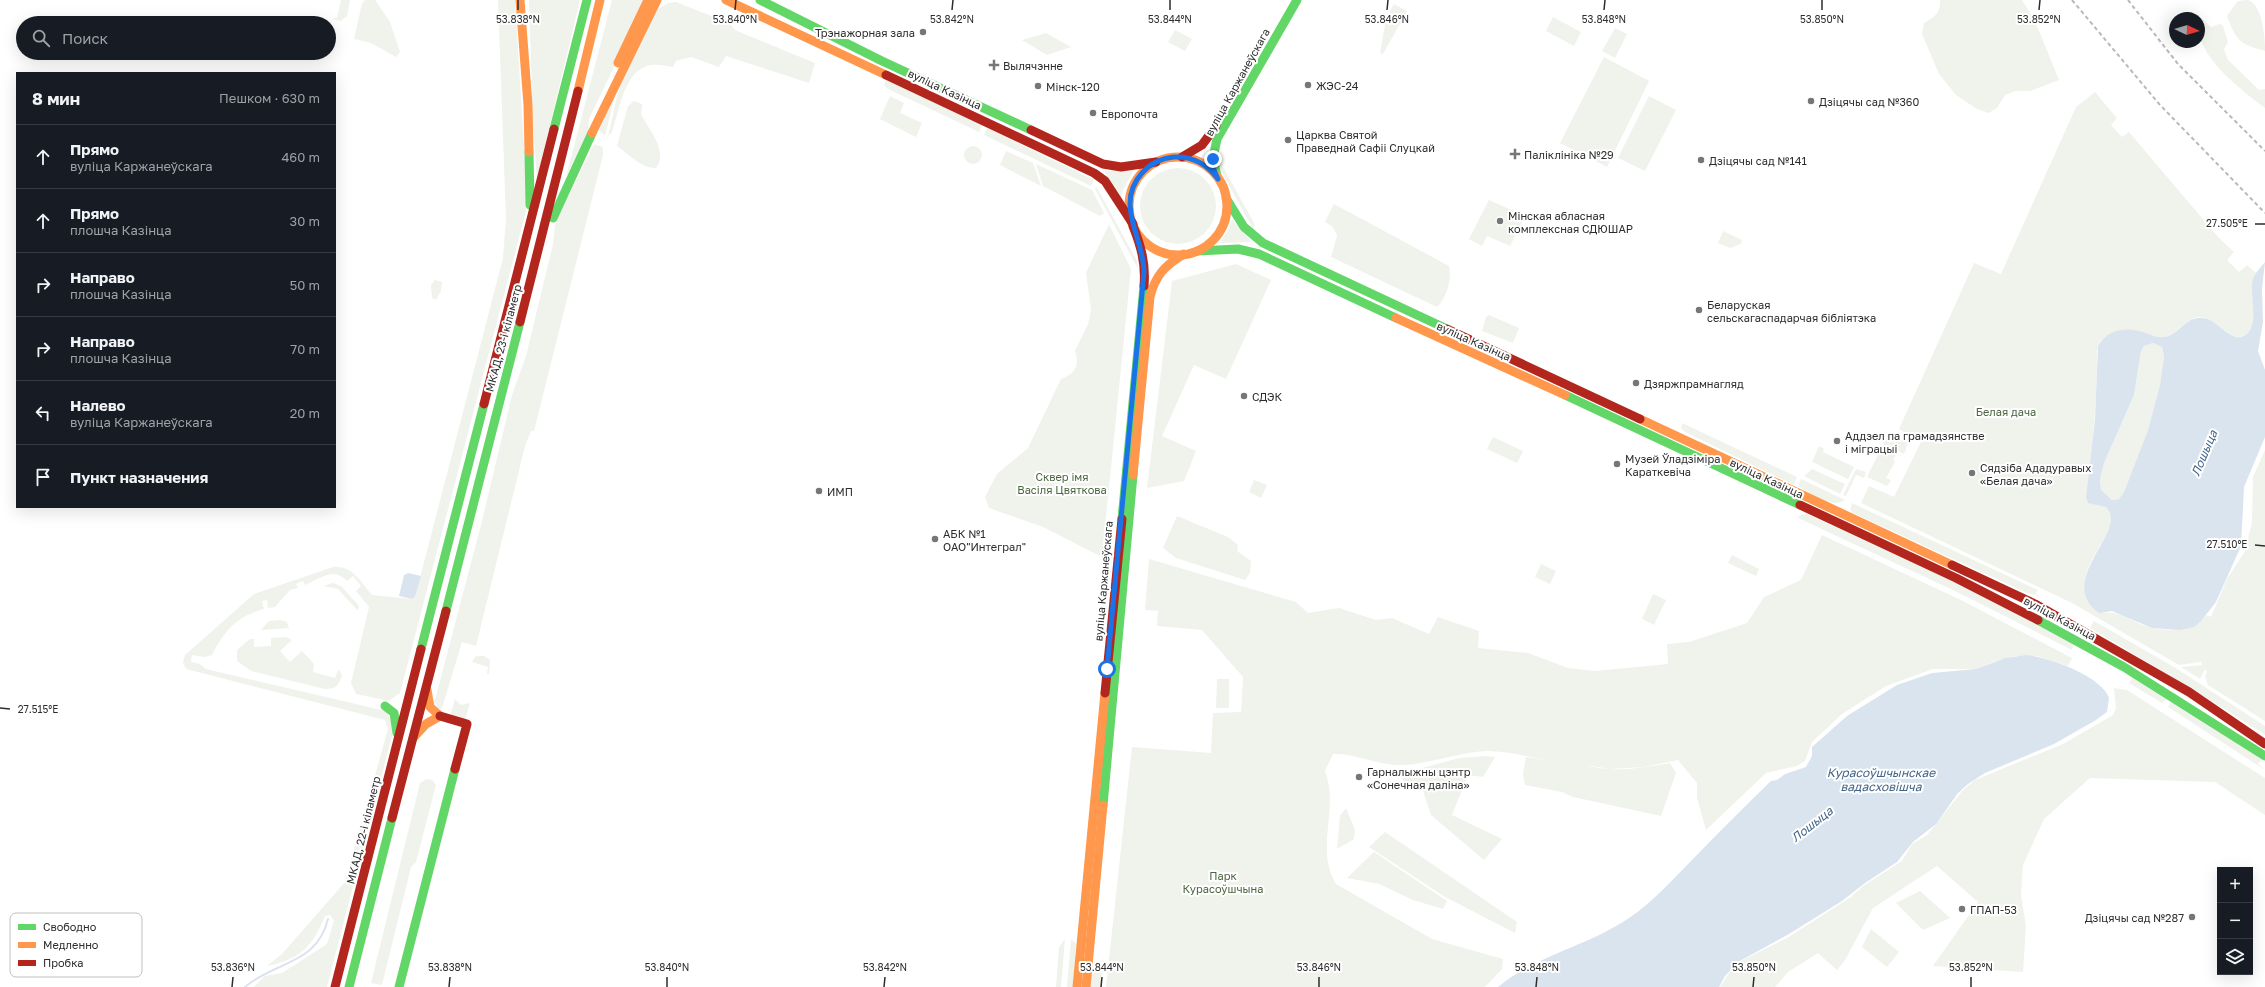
<!DOCTYPE html>
<html lang="ru">
<head>
<meta charset="utf-8">
<style>
	body { margin:0; font-family:"Golos Text",sans-serif; background:#242831; color:#f1f3f6 }
	.controls { position:absolute; right:12px; bottom:12px; display:grid; overflow:hidden; border-radius:0px; box-shadow:0 4px 16px #0002 }
	.controls button { width:36px; height:36px; display:grid; place-items:center; padding:0; border:0; border-bottom:1px solid #363941; background:#171b24; color:#f1f3f6; font:20px sans-serif }
	.compass { position:absolute; left:2169px; top:12px; width:36px; height:36px; border-radius:50%; background:#171b24; box-shadow:0 4px 16px #0002; rotate:94deg }
	.stop { position:absolute; width:12px; height:12px; margin:-9px; border:3px solid #1a73e8; border-radius:50%; background:#fff }
	.stop.end { background:#1a73e8; border-color:#fff; box-shadow:0 1px 4px #0008 }
	.list { margin:0; padding:0; list-style:none }
	h2 { display:flex; justify-content:space-between; align-items:center; height:52px; margin:0; padding:0 16px; font-size:17px }
	h2 small { font-size:13px; font-weight:400; color:#9ea1a6 }
	.list li { display:grid; grid-template-columns:26px 1fr auto; gap:12px; align-items:center; box-sizing:border-box; height:64px; padding:0 16px; border-top:1px solid #363941 }
	.list b { display:block; font-size:15px; white-space:nowrap }
	.list p { margin:0; font-size:13px; white-space:nowrap; color:#9ea1a6 }
	.list em { font-size:13px; font-style:normal; color:#9ea1a6 }
	.icon { flex:none; width:22px; height:22px; fill:none; stroke:currentColor; stroke-width:2; stroke-linecap:round; stroke-linejoin:round }
	.map { position:relative; flex:none; width:2265px; height:987px; overflow:hidden }
	.search { position:absolute; background:#171b24; box-shadow:0 4px 16px #0002; left:16px; top:16px; width:320px; height:44px; display:flex; align-items:center; gap:10px; box-sizing:border-box; padding:0 14px; border-radius:22px; color:#9ea1a6; font-size:15px }
	.panel { position:absolute; background:#171b24; box-shadow:0 4px 16px #0002; left:16px; top:72px; width:320px; height:436px; border-radius:0px }
	.map>svg:first-child { display:block }
	.green { fill:#eff3ec }
	.water { fill:#dae4ef; fill-rule:evenodd }
	.lines { fill:none; stroke-linecap:round; stroke-linejoin:round }
	.stream { stroke:#dae4ef; stroke-width:2 }
	.fast { stroke:#63d668; stroke-width:9 }
	.slow { stroke:#ff974d; stroke-width:9 }
	.jam { stroke:#b3261e; stroke-width:9 }
	.rail { stroke:#b9b9b9; stroke-width:2; stroke-dasharray:4 3; stroke-linecap:butt }
	.route { stroke:#1a73e8; stroke-width:5 }
	.ticks { fill:none; stroke:#2d2d2d; stroke-width:1.5 }
	.poi-dot { fill:#767676; stroke:#fff; stroke-width:1.5 }
	.labels { text-anchor:middle; dominant-baseline:central; stroke-width:4; stroke-linejoin:round; paint-order:stroke }
	.poi-label { font-size:11px; fill:#2d2d2d; stroke:#fff; text-anchor:start }
	.street-label { font-size:11px; fill:#2d2d2d; stroke:#fff }
	.park-label { font-size:11px; fill:#4b653f; stroke:#fff }
	.water-label { font-size:12px; font-style:italic; fill:#426489; stroke:#fff }
	.key { fill:#fff; stroke:#c0c0c0; stroke-width:1 }
	.key-label { font-size:11px; fill:#2d2d2d }
	.ticks-label { font-size:10px; text-anchor:middle; fill:#2d2d2d; stroke:#fff; stroke-width:4; stroke-linejoin:round; paint-order:stroke }
</style>
</head>
<body>
<div class="map">
<svg width="2265" height="987" viewBox="0 0 2265 987">
	<rect width="100%" height="100%" fill="#fff"/>
	<g class="green">
		<polygon points="341,0 350,0 347,16 341,21 331,19 337,18"/>
		<polygon points="365,0 375,0 390,22 400,52 396,57 371,43 354,39 362,4"/>
		<path d="M498 0H515L527 196 526 211 400 693 389 701 356 694 351 683 369 607 356 591 361 586 353 576 347 581C334 567 320 578 305 585L303 581 296 584 298 588 290 590 275 607 268 608 267 600 262 601 264 609C237 616 224 631 212 655L204 657 192 655 191 662 200 664 206 669 386 711 394 728 327 987H254L265 976 282 973 327 944 334 920 330 915 325 916C312 947 301 959 267 966L282 954 345 882 388 729 385 720 186 669 183 662 185 655 254 594 333 567C352 565 360 581 372 595L412 599 415 597 503 258 506 219Z"/>
		<polygon points="529,0 580,0 537,179 533,125"/>
		<polygon points="612,0 646,0 589,119 588,131 566,177"/>
		<path d="M1940 0H2022L2035 21 2059 80 2030 91H2016L2005 95 1997 108 1989 113 1977 109 1956 95 1939 74 1922 34 1924 23C1934 17 1941 13 1940 0Z"/>
		<path d="M2248 0C2263 5 2265 38 2265 51 2239 44 2236 40 2227 16L2238 1Z"/>
		<path d="M676 2 729 23 735 30 815 63 809 83 726 56 719 67 691 57 676 61 673 67C666 66 658 64 651 65 624 69 619 112 612 132L608 136 619 88 658 9 668 3Z"/>
		<polygon points="1394,4 1407,11 1383,54 1380,53 1386,19"/>
		<path d="M2197 14 2211 27 2220 24 2223 26 2228 42 2224 49 2228 60 2259 90 2265 89V108C2244 92 2214 69 2203 45 2198 36 2199 27 2199 18H2188L2191 15Z"/>
		<polygon points="1553,17 1581,32 1574,46 1546,31"/>
		<polygon points="1615,28 1627,34 1615,58 1602,51"/>
		<polygon points="1175,30 1192,39 1185,51 1168,42"/>
		<polygon points="1046,33 1071,47 1047,55 1022,40"/>
		<polygon points="1604,57 1649,81 1607,167 1560,143"/>
		<polygon points="886,80 982,125 979,132 888,89 884,85"/>
		<polygon points="616,92 605,136 599,130"/>
		<path d="M2095 92 2117 118 2111 125 2122 137 2129 132 2219 238 2234 252 2227 260 2239 272 2247 265 2256 273C2246 289 2262 322 2247 335 2233 346 2217 319 2202 317 2185 316 2178 336 2162 337 2152 338 2143 330 2133 330 2127 330 2121 332 2115 334 2111 335 2106 335 2104 338 2095 344 2097 357 2097 366 2096 410 2092 453 2086 497 2092 500 2105 504 2109 510 2126 534 2055 575 2099 613 2124 610 2131 623 2152 628 2171 632 2193 629 2207 615L2211 617 2227 579 2245 551 2252 522 2253 477 2265 450V721L2208 685 2205 676 2207 672 2205 669 2200 679 2181 667 2202 665 2201 662 2179 665 2072 603 1861 503 1869 486 1894 497 1921 442 1899 429 1974 263 2001 274 2076 107Z"/>
		<polygon points="890,96 904,103 900,113 922,123 916,137 880,119"/>
		<polygon points="1649,96 1676,110 1645,171 1618,158"/>
		<path d="M634 101 642 104C643 108 640 112 642 116 649 130 669 152 656 168 642 169 627 153 617 146L628 106Z"/>
		<polygon points="987,128 1094,180 1091,186 984,135"/>
		<polygon points="594,144 603,147 603,155 534,431 531,431 525,446 476,646 462,642 442,708 439,710 434,702 436,696 482,521 512,395 526,356 553,244 555,224"/>
		<circle cx="973" cy="155" r="9"/>
		<polygon points="1006,151 1033,163 1041,186 1000,165"/>
		<polygon points="1217,156 1255,225 1253,229 1221,171"/>
		<polygon points="1036,164 1092,190 1104,213 1100,216 1043,186"/>
		<circle cx="1178" cy="206" r="38"/>
		<polygon points="1134,170 1123,190 1121,199 1104,171"/>
		<polygon points="1096,186 1137,261 1138,269 1095,189"/>
		<polygon points="1489,200 1525,216 1510,246 1487,236 1482,246 1469,239"/>
		<path d="M1334 204 1449 266C1452 278 1447 298 1437 307L1331 257 1337 236 1333 227 1325 222Z"/>
		<polygon points="1232,219 1251,242 1220,243 1229,228"/>
		<path d="M1109 224 1131 269 1102 557 1043 527 989 508 985 497 997 474 1028 448 1061 379C1075 374 1080 366 1075 351L1088 324 1091 310 1086 273Z"/>
		<polygon points="1723,231 1742,240 1741,244 1730,248 1718,243"/>
		<polygon points="1236,264 1271,280 1226,379 1194,365 1162,436 1196,451 1184,481 1147,488 1172,281"/>
		<polygon points="435,280 442,282 441,291 436,300 432,298 431,285"/>
		<polygon points="1489,315 1519,328 1513,343 1482,331 1486,317"/>
		<polygon points="2153,343 2162,347 2164,355 2160,385 2148,430 2124,492 2119,499 2112,500 2101,490 2100,479 2104,463 2134,395 2141,351 2144,346"/>
		<polygon points="1682,423 1797,477 1794,485 1685,432 1681,428"/>
		<polygon points="1889,433 1908,443 1904,454 1898,451 1893,460 1895,462 1886,478 1891,480 1887,486 1867,477"/>
		<polygon points="1493,437 1523,451 1517,463 1487,449"/>
		<polygon points="1819,446 1824,449 1823,452 1854,467 1848,479 1812,462"/>
		<polygon points="1812,469 1845,484 1840,494 1804,476"/>
		<polygon points="1856,469 1866,472 1864,478 1856,475 1846,496 1843,495"/>
		<path d="M1801 479 1845 500C1833 510 1809 492 1798 486Z"/>
		<polygon points="1254,480 1267,485 1261,498 1249,492"/>
		<polygon points="1852,503 2038,590 2035,595 2027,593 1853,513 1850,510"/>
		<polygon points="1807,514 2004,605 2074,644 2072,650 1955,591 1798,518 1800,515"/>
		<polygon points="1177,516 1228,537 1238,545 1237,551 1251,561 1250,573 1245,580 1176,558 1163,548"/>
		<path d="M1822 535 1963 601 2072 658 2068 666 2037 656H2015L1995 661 1976 669H1933L1886 686 1842 714 1812 742 1805 761 1797 766 1766 773 1706 830 1697 798V783L1678 760 1644 767 1610 769 1586 765C1613 773 1642 768 1670 763L1676 773 1661 816 1573 797 1562 792 1525 785 1523 774 1526 757 1548 760C1529 757 1507 751 1487 751 1457 752 1429 765 1399 765 1377 765 1355 753 1333 754L1325 771C1340 810 1314 847 1336 884L1432 939 1503 959 1502 969 1485 987H1106L1132 747 1211 753 1213 713 1241 712 1243 677 1202 630 1157 626 1158 611 1145 610 1149 559 1296 602 1308 613 1339 608 1376 620 1392 618 1429 634 1438 617 1479 631 1478 648 1528 653 1568 668 1595 671 1668 664 1667 644 1689 642 1747 623 1764 597 1801 580Z"/>
		<polygon points="1732,555 1759,569 1756,576 1728,563"/>
		<polygon points="1541,564 1556,571 1550,584 1535,577"/>
		<polygon points="333,583 341,586 359,606 358,611 338,589 323,586"/>
		<polygon points="1653,594 1666,600 1654,625 1642,619"/>
		<polygon points="281,620 287,622 289,628 261,630 269,621"/>
		<polygon points="2094,621 2174,667 2265,726 2265,735 2196,691 2090,628"/>
		<path d="M286 637 292 640 280 651 290 662 302 651 314 664 313 672 335 678 338 670H339L342 675C339 685 337 689 325 689L251 671 237 661V650L250 639H254V647L271 646V638Z"/>
		<polygon points="476,656 484,656 490,660 489,674 487,674 488,667 472,662"/>
		<polygon points="2133,677 2168,698 2162,703 2129,683"/>
		<polygon points="1217,679 1229,679 1229,708 1216,708"/>
		<polygon points="2114,688 2127,690 2265,778 2265,815 2215,782 2090,778 2044,819 2023,865 2021,895 2026,926 2023,972 1933,966 1978,902 1937,866 1873,908 1845,960 1837,970 1818,953 1788,972 1775,987 1720,987 1729,973 1743,960 1787,938 1851,897 1863,886 1902,861 1912,844 1927,835 1963,790 1975,780 2063,744 2113,715 2116,708"/>
		<polygon points="455,699 461,705 470,703 465,720 450,716"/>
		<polygon points="2172,700 2262,759 2258,764 2265,770 2168,707"/>
		<polygon points="1486,756 1495,757 1483,777 1468,775 1452,815 1502,839 1484,860 1431,815 1422,788 1405,782 1394,769 1419,769 1459,758"/>
		<polygon points="427,779 432,780 436,785 416,862 411,867 382,985 371,983 420,783"/>
		<polygon points="1346,808 1355,830 1354,839 1337,849 1340,816"/>
		<polygon points="1385,832 1517,922 1515,933 1445,897 1369,847"/>
		<polygon points="1374,852 1447,901 1443,909 1413,900 1379,884 1347,878"/>
		<polygon points="1920,891 1950,918 1923,930 1896,903"/>
		<polygon points="1871,929 1899,952 1887,967 1862,947"/>
		<polygon points="1065,939 1061,987 1056,987 1059,947"/>
		<polygon points="1071,939 1076,944 1073,987 1067,987"/>
		<polygon points="1096,968 1102,969 1101,987 1088,987 1090,970"/>
	</g>
	<g class="water">
		<path d="M2265 262 2262 289 2263 322 2258 351 2265 370V437L2244 487 2241 546 2216 602 2201 621 2194 627 2180 630 2152 628 2112 611 2099 613C2053 580 2131 530 2106 507L2088 503 2086 497 2095 419 2098 346C2106 330 2125 327 2140 331 2148 333 2155 338 2164 337 2179 335 2186 315 2204 318 2218 320 2232 345 2246 335 2260 325 2249 294 2253 279 2255 273 2261 267 2265 262ZM2153 343 2162 347 2164 356 2160 385 2148 430 2124 492 2119 499 2112 500 2101 490 2100 479 2104 463 2134 395 2141 351 2144 346Z"/>
		<polygon points="408,573 421,576 415,597 412,599 399,596 404,575"/>
		<path d="M2027 655C2048 657 2102 676 2109 698L2107 712 2096 720 2054 744 1985 773 1968 784 1958 793 1936 824 1913 842 1897 862 1865 883 1842 901 1789 934 1738 962 1725 976 1719 987H1498C1537 955 1588 946 1629 918 1654 901 1673 879 1694 858 1719 832 1745 806 1771 781L1777 780 1785 774 1806 767 1812 756V747L1847 716 1897 685 1932 673 1976 669 2005 658Z"/>
	</g>
	<g class="lines">
		<path class="stream" d="M245 987C275 961 317 965 328 919"/>
		<g class="fast">
			<polyline points="760,0 882,61 1031,130"/>
			<polyline points="554,129 587,0"/>
			<polyline points="529,152 530,205"/>
			<polyline points="1217,176 1213,158 1217,139 1297,0"/>
			<polyline points="1226,198 1244,227 1263,243 1447,329"/>
			<polyline points="553,218 592,133"/>
			<polyline points="1197,251 1238,249 1259,254 1396,318"/>
			<polyline points="1565,395 1800,505"/>
			<polyline points="1122,519 1144,286"/>
			<polyline points="446,611 520,322"/>
			<polyline points="2038,620 2124,667 2265,756"/>
			<polyline points="421,649 484,404"/>
			<polyline points="385,706 394,713 397,733"/>
			<polyline points="1103,805 1133,475"/>
			<polyline points="349,987 392,818"/>
			<polyline points="399,987 455,769"/>
		</g>
		<g class="slow">
			<polyline points="520,0 528,105 529,152"/>
			<polyline points="726,0 886,75"/>
			<polyline points="618,63 648,0"/>
			<polyline points="578,91 600,0"/>
			<polyline points="592,133 657,0"/>
			<circle cx="1178" cy="206" r="49"/>
			<polyline points="1396,318 1565,395"/>
			<polyline points="1640,419 1952,565"/>
			<path d="M1133 475 1150 297C1155 276 1165 265 1184 254"/>
			<polyline points="414,737 426,724 440,716 430,707 427,690"/>
			<polyline points="1077,987 1105,693"/>
			<polyline points="1086,987 1103,805"/>
		</g>
		<g class="jam">
			<polyline points="886,75 1094,173 1105,181 1133,224"/>
			<polyline points="1031,130 1103,164 1121,167 1156,162"/>
			<polyline points="1182,157 1202,145 1216,126"/>
			<path d="M1133 226C1141 246 1146 264 1144 286"/>
			<polyline points="520,322 578,91"/>
			<polyline points="1447,329 1640,419"/>
			<polyline points="484,404 554,129"/>
			<polyline points="1800,505 1956,578 2038,620"/>
			<polyline points="1952,565 2035,604 2189,692 2265,744"/>
			<polyline points="1105,693 1122,519"/>
			<polyline points="440,716 467,724 455,769"/>
			<polyline points="392,818 446,611"/>
			<polyline points="335,987 421,649"/>
		</g>
		<g class="rail">
			<polyline points="2072,0 2160,105 2265,213"/>
			<polyline points="2128,0 2178,64 2265,151"/>
		</g>
	</g>
	<g class="lines">
		<path class="route" d="M1107 669 1144 272C1144 238 1114 204 1142 173 1150 164 1162 158 1174 157 1192 156 1207 164 1218 179L1214 170 1213 159"/>
	</g>
	<path class="ticks" d="M518 10V0M735 10 736 0M952 10 953 0M1170 10V0M1387 10 1388 0M1604 10 1605 0M1822 10V0M2039 10 2040 0M2255 224H2265M2255 545 2265 546M0 708 10 709M232 987 233 977M449 987 450 977M667 987V977M884 987 885 977M1101 987 1102 977M1319 987V977M1536 987 1537 977M1753 987 1754 977M1971 987V977"/>
	<g class="poi-dot">
		<circle cx="923" cy="32" r="4"/>
		<path d="M992 59h4v4h4v4h-4v4h-4v-4h-4v-4h4z"/>
		<circle cx="1308" cy="85" r="4"/>
		<circle cx="1038" cy="86" r="4"/>
		<circle cx="1811" cy="101" r="4"/>
		<circle cx="1093" cy="113" r="4"/>
		<circle cx="1288" cy="140" r="4"/>
		<path d="M1513 148h4v4h4v4h-4v4h-4v-4h-4v-4h4z"/>
		<circle cx="1701" cy="160" r="4"/>
		<circle cx="1500" cy="221" r="4"/>
		<circle cx="1699" cy="310" r="4"/>
		<circle cx="1636" cy="383" r="4"/>
		<circle cx="1244" cy="396" r="4"/>
		<circle cx="1837" cy="441" r="4"/>
		<circle cx="1617" cy="464" r="4"/>
		<circle cx="1972" cy="473" r="4"/>
		<circle cx="819" cy="491" r="4"/>
		<circle cx="935" cy="539" r="4"/>
		<circle cx="1359" cy="777" r="4"/>
		<circle cx="1962" cy="909" r="4"/>
		<circle cx="2192" cy="917" r="4"/>
	</g>
	<g class="labels">
		<g class="poi-label">
			<text x="915" y="32" text-anchor="end">Трэнажорная зала</text>
			<text x="1003" y="65">Вылячэнне</text>
			<text x="1316" y="85">ЖЭС-24</text>
			<text x="1046" y="86">Мінск-120</text>
			<text x="1819" y="101">Дзіцячы сад №360</text>
			<text x="1101" y="113">Европочта</text>
			<text x="1296" y="134">Царква Святой<tspan x="1296" dy="13">Праведнай Сафіі Слуцкай</tspan></text>
			<text x="1524" y="154">Паліклініка №29</text>
			<text x="1709" y="160">Дзіцячы сад №141</text>
			<text x="1508" y="215">Мінская абласная<tspan x="1508" dy="13">комплексная СДЮШАР</tspan></text>
			<text x="1707" y="304">Беларуская<tspan x="1707" dy="13">сельскагаспадарчая бібліятэка</tspan></text>
			<text x="1644" y="383">Дзяржпрамнагляд</text>
			<text x="1252" y="396">СДЭК</text>
			<text x="1845" y="435">Аддзел па грамадзянстве<tspan x="1845" dy="13">і міграцыі</tspan></text>
			<text x="1625" y="458">Музей Ўладзіміра<tspan x="1625" dy="13">Караткевіча</tspan></text>
			<text x="1980" y="467">Сядзіба Ададуравых<tspan x="1980" dy="13">«Белая дача»</tspan></text>
			<text x="827" y="491">ИМП</text>
			<text x="943" y="533">АБК №1<tspan x="943" dy="13">ОАО"Интеграл"</tspan></text>
			<text x="1367" y="771">Гарналыжны цэнтр<tspan x="1367" dy="13">«Сонечная даліна»</tspan></text>
			<text x="1970" y="909">ГПАП-53</text>
			<text x="2184" y="917" text-anchor="end">Дзіцячы сад №287</text>
		</g>
		<g class="street-label">
			<text transform="translate(1237 82) rotate(-61)">вуліца Каржанеўскага</text>
			<text transform="translate(945 89) rotate(25)">вуліца Казінца</text>
			<text transform="translate(503 338) rotate(-75)">МКАД, 23-і кіламетр</text>
			<text transform="translate(1474 341) rotate(24)">вуліца Казінца</text>
			<text transform="translate(1767 478) rotate(25)">вуліца Казінца</text>
			<text transform="translate(1103 581) rotate(-85)">вуліца Каржанеўскага</text>
			<text transform="translate(2060 618) rotate(28)">вуліца Казінца</text>
			<text transform="translate(363 830) rotate(-76)">МКАД, 22-і кіламетр</text>
		</g>
		<g class="park-label">
			<text x="2006" y="411">Белая дача</text>
			<text x="1062" y="476">Сквер імя<tspan x="1062" dy="13">Васіля Цвяткова</tspan></text>
			<text x="1223" y="875">Парк<tspan x="1223" dy="13">Курасоўшчына</tspan></text>
		</g>
		<g class="water-label">
			<text transform="translate(2204 453) rotate(-67)">Лошыца</text>
			<text x="1881" y="772">Курасоўшчынскае<tspan x="1881" dy="14">вадасховішча</tspan></text>
			<text transform="translate(1812 824) rotate(-38)">Лошыца</text>
		</g>
	</g>
	<rect x="10" y="913" width="132" height="64" rx="6" class="key"/>
	<rect x="18" y="924" width="18" height="6" fill="#63d668"/>
	<rect x="18" y="942" width="18" height="6" fill="#ff974d"/>
	<rect x="18" y="960" width="18" height="6" fill="#b3261e"/>
	<g class="key-label">
		<text x="43" y="931">Свободно</text>
		<text x="43" y="949">Медленно</text>
		<text x="43" y="967">Пробка</text>
	</g>
	<g class="ticks-label">
		<text x="518" y="23">53.838°N</text>
		<text x="735" y="23">53.840°N</text>
		<text x="952" y="23">53.842°N</text>
		<text x="1170" y="23">53.844°N</text>
		<text x="1387" y="23">53.846°N</text>
		<text x="1604" y="23">53.848°N</text>
		<text x="1822" y="23">53.850°N</text>
		<text x="2039" y="23">53.852°N</text>
		<text x="2227" y="227">27.505°E</text>
		<text x="2227" y="548">27.510°E</text>
		<text x="38" y="713">27.515°E</text>
		<text x="233" y="971">53.836°N</text>
		<text x="450" y="971">53.838°N</text>
		<text x="667" y="971">53.840°N</text>
		<text x="885" y="971">53.842°N</text>
		<text x="1102" y="971">53.844°N</text>
		<text x="1319" y="971">53.846°N</text>
		<text x="1537" y="971">53.848°N</text>
		<text x="1754" y="971">53.850°N</text>
		<text x="1971" y="971">53.852°N</text>
	</g>
</svg>
<div class="controls">
<button>+</button>
<button>−</button>
<button><svg class="icon" aria-label="layers" viewBox="0 0 24 24"><path d="M12 4l9 5-9 5-9-5zM3 14l9 5 9-5"/></svg></button>
</div>
<svg class="compass" viewBox="-18 -18 36 36"><path d="M0-13l5 13h-10z" fill="#e53935"/><path d="M0 13l5-13h-10z" fill="#9ea1a6"/></svg>
<div class="stop" style="left:1107px;top:669px"></div>
<div class="stop end" style="left:1213px;top:159px"></div>
<div class="search"><svg class="icon" aria-label="search" viewBox="0 0 24 24"><circle cx="10" cy="10" r="6"/><path d="M15 15l6 6"/></svg>Поиск</div>
<section class="panel">
<h2>8 мин<small>Пешком · 630 m</small></h2>
<ul class="list">
<li><svg class="icon" aria-label="ahead" viewBox="0 0 24 24"><path d="M12 20V5M6 11l6-6 6 6"/></svg><div><b>Прямо</b><p>вуліца Каржанеўскага</p></div><em>460 m</em></li>
<li><svg class="icon" aria-label="ahead" viewBox="0 0 24 24"><path d="M12 20V5M6 11l6-6 6 6"/></svg><div><b>Прямо</b><p>плошча Казінца</p></div><em>30 m</em></li>
<li><svg class="icon" aria-label="right" viewBox="0 0 24 24"><path d="M7 20v-9h11M14 6l5 5-5 5"/></svg><div><b>Направо</b><p>плошча Казінца</p></div><em>50 m</em></li>
<li><svg class="icon" aria-label="right" viewBox="0 0 24 24"><path d="M7 20v-9h11M14 6l5 5-5 5"/></svg><div><b>Направо</b><p>плошча Казінца</p></div><em>70 m</em></li>
<li><svg class="icon" aria-label="left" viewBox="0 0 24 24"><path d="M17 20v-9H6M10 6l-5 5 5 5"/></svg><div><b>Налево</b><p>вуліца Каржанеўскага</p></div><em>20 m</em></li>
<li><svg class="icon" aria-label="arrive" viewBox="0 0 24 24"><path d="M6 21V4h12l-3 4 3 4H6"/></svg><div><b>Пункт назначения</b></div></li>
</ul>
</section>
</div>
</body>
</html>
